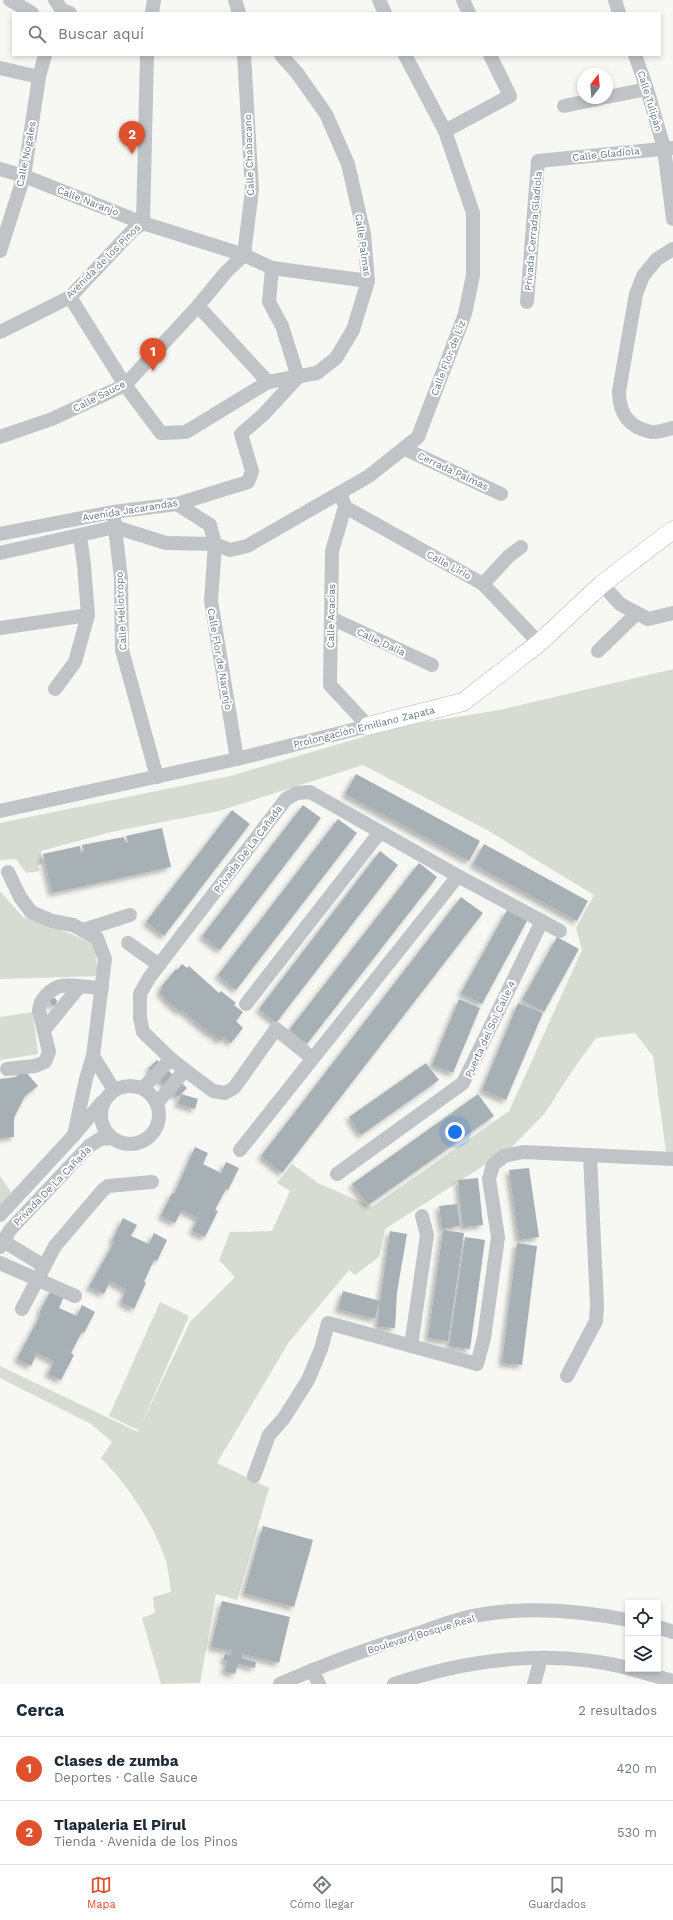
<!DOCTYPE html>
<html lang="es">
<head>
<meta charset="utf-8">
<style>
	body { margin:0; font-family:"Work Sans",sans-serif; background:#f2f2f3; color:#1f2937 }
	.controls { position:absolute; right:12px; bottom:12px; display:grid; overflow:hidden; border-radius:0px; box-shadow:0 2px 6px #0003 }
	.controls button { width:36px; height:36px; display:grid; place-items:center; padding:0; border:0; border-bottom:1px solid #e0e1e3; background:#fff; color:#1f2937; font:20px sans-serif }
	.compass { position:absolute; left:577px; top:68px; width:36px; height:36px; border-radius:50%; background:#fff; box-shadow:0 2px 6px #0003; rotate:16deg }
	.you { position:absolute; left:455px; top:1132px; width:14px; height:14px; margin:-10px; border:3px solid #fff; border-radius:50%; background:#1a73e8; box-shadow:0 0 0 6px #1a73e833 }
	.badge { display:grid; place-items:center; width:26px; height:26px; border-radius:50%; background:#df512c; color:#fff; font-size:13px; font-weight:700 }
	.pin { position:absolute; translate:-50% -33px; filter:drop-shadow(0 1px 2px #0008) }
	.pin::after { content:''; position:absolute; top:21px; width:14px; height:12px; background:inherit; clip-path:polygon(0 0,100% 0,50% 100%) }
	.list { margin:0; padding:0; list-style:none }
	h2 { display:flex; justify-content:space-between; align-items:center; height:52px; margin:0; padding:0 16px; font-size:17px }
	h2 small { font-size:13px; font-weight:400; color:#747a83 }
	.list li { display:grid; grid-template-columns:26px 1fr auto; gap:12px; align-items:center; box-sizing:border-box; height:64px; padding:0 16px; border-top:1px solid #e0e1e3 }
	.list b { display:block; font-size:15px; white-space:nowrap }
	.list p { margin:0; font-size:13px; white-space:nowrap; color:#747a83 }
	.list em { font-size:13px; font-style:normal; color:#747a83 }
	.icon { flex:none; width:22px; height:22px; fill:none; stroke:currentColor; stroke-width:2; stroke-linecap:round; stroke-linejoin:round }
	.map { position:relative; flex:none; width:673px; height:1684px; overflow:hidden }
	.search { position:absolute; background:#fff; box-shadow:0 2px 6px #0003; left:12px; right:12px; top:12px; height:44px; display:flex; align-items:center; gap:10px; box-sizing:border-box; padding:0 14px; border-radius:0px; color:#747a83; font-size:15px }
	.sheet { height:180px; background:#fff }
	nav { display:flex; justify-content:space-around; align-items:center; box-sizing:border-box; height:56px; border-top:1px solid #e0e1e3; background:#fff; font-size:11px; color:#747a83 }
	nav a { display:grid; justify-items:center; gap:2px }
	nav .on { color:#df512c }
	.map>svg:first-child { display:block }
	.green { fill:#d7dcd3 }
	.building { fill:#a7b0b5; filter:url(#shadow) }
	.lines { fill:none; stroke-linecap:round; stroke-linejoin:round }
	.major-casing { stroke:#b3b8bb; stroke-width:19 }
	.minor { stroke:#c0c4c7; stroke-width:14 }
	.major { stroke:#fff; stroke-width:18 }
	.labels { text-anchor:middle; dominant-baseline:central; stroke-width:4; stroke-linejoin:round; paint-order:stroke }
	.street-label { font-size:10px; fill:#677884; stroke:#fff }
</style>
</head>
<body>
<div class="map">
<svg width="673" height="1684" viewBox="0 0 673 1684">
	<defs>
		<filter id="shadow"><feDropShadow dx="-3.5" dy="3.5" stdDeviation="2" flood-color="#0004"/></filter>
	</defs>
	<rect width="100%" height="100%" fill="#f7f7f4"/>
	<g class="green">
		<path d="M673 669V1152H666L653 1056 635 1033 596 1038 572 1071 545 1113 511 1148 385 1229 379 1257 355 1275 349 1270 289 1342 217 1463 269 1488 237 1600 216 1594 200 1683 161 1684 142 1618 155 1613 153 1597 171 1592C169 1581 169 1567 164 1556 151 1520 128 1486 101 1458L112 1442 91 1424 0 1378V1366L138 1432V1430L109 1416 160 1302 189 1316 140 1427 190 1322 235 1277 219 1260 230 1232 272 1231 290 1191 277 1183 292 1164 318 1183 372 1207 509 1111 582 950 576 928 594 895 487 830 363 765 219 811 111 832 41 851 42 863 38 866 40 871 26 873 16 859 0 860V823L230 776 400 726 500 710Z"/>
		<polygon points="0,891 23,917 59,929 95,944 98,976 0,979"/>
		<polygon points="33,1012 38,1054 0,1060 0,1017"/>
		<polygon points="0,1176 11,1192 0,1207"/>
	</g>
	<g class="building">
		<polygon points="356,774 480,841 469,861 345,794"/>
		<polygon points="303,805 321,818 220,950 202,936"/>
		<polygon points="232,810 250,824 164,936 146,922"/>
		<polygon points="338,819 357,833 236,990 218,975"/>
		<polygon points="162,828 171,867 52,893 43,854 80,846 81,853 84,852 82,845 124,837 125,843 128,842 126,836"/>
		<polygon points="484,844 588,901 577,921 473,864"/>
		<polygon points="380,851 398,865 276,1023 259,1009"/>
		<polygon points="419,863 437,877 307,1044 289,1030"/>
		<polygon points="461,897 483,913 282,1173 261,1156"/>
		<polygon points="507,910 527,921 482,1004 461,993"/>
		<polygon points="557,937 579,949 544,1012 522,1000"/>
		<polygon points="182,964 187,968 189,966 219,993 221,991 236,1003 234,1005 243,1012 236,1021 243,1028 231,1043 224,1037 220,1041 211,1033 210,1034 182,1010 180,1012 165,999 166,998 159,992 162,989 161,987 176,969 177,970"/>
		<polygon points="52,998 55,998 57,1001 56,1005 53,1006 50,1004 50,1001"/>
		<polygon points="459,999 480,1008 453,1073 432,1065"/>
		<polygon points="518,1003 543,1013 506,1100 482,1090"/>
		<polygon points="157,1060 187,1088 178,1097 148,1069"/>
		<polygon points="426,1063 439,1080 361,1135 349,1117"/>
		<polygon points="24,1070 38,1086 25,1096 14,1118 14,1137 0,1138 0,1079 16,1077"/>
		<polygon points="181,1094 198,1099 195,1109 178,1104"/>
		<polygon points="478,1094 494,1116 368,1205 352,1184"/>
		<polygon points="195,1147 208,1153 203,1164 221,1173 226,1162 239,1168 228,1190 226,1189 215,1210 218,1211 205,1237 192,1231 198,1218 182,1210 175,1223 161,1216 172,1193 174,1194"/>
		<polygon points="529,1168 539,1237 519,1240 509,1170"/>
		<polygon points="478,1178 483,1225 463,1227 458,1180"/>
		<polygon points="457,1204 460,1226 442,1229 439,1206"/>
		<polygon points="123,1218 137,1225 131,1236 149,1244 154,1233 167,1240 157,1261 154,1260 144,1282 146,1283 134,1309 121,1302 126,1290 110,1281 104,1294 89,1287 114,1242 112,1241"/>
		<polygon points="443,1230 464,1233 448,1341 428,1338"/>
		<polygon points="390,1231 407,1234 397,1292 395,1328 378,1327 379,1301 375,1319 338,1309 343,1291 380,1301"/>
		<polygon points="465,1237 485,1240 470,1349 449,1346"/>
		<polygon points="517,1243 537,1246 522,1365 502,1363"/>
		<polygon points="51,1290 64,1296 59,1308 77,1316 82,1305 95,1312 84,1333 82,1332 71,1353 74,1355 61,1380 48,1374 54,1361 37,1353 31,1366 17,1359 41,1314 39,1313"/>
		<polygon points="263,1526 313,1540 294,1607 244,1593"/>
		<polygon points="222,1601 290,1617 279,1663 243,1654 242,1658 256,1662 255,1668 238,1664 235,1674 224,1671 227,1661 223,1660 225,1654 231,1655 232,1651 211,1647"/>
	</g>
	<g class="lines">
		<defs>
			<polyline id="major" points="368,726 463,702 539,643 602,584 673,530"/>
		</defs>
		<use href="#major" class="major-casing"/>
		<g class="minor">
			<polyline points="10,0 32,13"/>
			<polyline points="55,0 62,10 70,13"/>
			<polyline points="235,0 239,13"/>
			<polyline points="379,0 385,13"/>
			<polyline points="463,0 469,13"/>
			<polyline points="615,0 619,13"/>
			<polyline points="152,13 154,0"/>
			<polyline points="244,55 252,190 244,255"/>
			<polyline points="635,55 647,89 664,148 673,219"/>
			<polyline points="0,68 39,77"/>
			<polyline points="607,97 647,89"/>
			<polyline points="564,106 602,98"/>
			<polyline points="445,131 510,96 490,55"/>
			<polyline points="0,169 24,176 143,223 244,255 272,268 368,281"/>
			<path d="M673 249 657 259 643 276 636 294 619 391C619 413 628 427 651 432 657 433 667 429 673 428"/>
			<polyline points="0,251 24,176 39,77 45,55"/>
			<polyline points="272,268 269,302 282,326 298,377"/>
			<polyline points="70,297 125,385 161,433 186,432 268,382 317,373 336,358 353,330 368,281 364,234 348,164 326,114 297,73 281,55"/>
			<polyline points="527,302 538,161 673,148"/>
			<polyline points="198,306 268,382"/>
			<polyline points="0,332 70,297 133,230 143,223 147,55"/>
			<polyline points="0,437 52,419 125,385 198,306 226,272 244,255"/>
			<polyline points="405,449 501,494"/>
			<polyline points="177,504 210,525 215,544 211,601 237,759"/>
			<polyline points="345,507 483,584 539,643"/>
			<polyline points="114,519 121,578 122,650 157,777"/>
			<polyline points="0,534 113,512 177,504 248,482 252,471 241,434 263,415 298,377"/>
			<polyline points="0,553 115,527 166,543 215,544 230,550 247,546 369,476 418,437 465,314 473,275 473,213 445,131 405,55"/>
			<polyline points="483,584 509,556 521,547"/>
			<polyline points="602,584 620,604 648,619 673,613"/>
			<polyline points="331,618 432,665"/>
			<polyline points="0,628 88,615"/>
			<polyline points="598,651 637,613"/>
			<polyline points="55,689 75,662 88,615 84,565 80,536"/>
			<polyline points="0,811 237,759 368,726 330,685 332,551 345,507 341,494"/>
			<polyline points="8,872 20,897 31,912 52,921 73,925 97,938 105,959 93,1056 86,1079 74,1135"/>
			<polyline points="83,930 130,915"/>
			<polyline points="128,943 159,965"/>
			<polyline points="246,1004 380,832"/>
			<polyline points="44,1030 79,987"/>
			<polyline points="93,1056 114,1090"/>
			<polyline points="312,1058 276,1029 234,1088 225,1093 213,1091 185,1070 171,1059 143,1032 140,1018 140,994 149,978 286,799 297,793 310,792 458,876 560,931"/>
			<path d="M7 1069 35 1066 45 1062 49 1052 39 1010C40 999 50 989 61 986 69 984 93 988 102 988"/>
			<circle cx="130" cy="1115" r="29"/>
			<polyline points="143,1088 171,1059"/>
			<polyline points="157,1103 185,1070"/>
			<polyline points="240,1150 458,876"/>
			<polyline points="337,1174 463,1083 542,921"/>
			<polyline points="0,1215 74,1135 102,1102"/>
			<polyline points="3,1241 44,1266"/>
			<polyline points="0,1247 10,1230 89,1146 100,1139 112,1138"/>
			<polyline points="0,1263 75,1296"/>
			<polyline points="22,1309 55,1246 103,1190 108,1186 152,1182"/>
			<polyline points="411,1346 427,1235 422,1216"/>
			<polyline points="567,1376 596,1321 597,1306 590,1155"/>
			<polyline points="254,1476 269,1435 284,1418 308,1380 321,1349 328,1323 477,1364 484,1338 498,1237 489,1179 493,1165 504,1156 523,1152 673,1159"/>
			<polyline points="658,1627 673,1632"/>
			<polyline points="631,1669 673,1681"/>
			<polyline points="312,1670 319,1684"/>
			<path d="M280 1684C325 1664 372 1647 419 1633 435 1627 452 1621 468 1617 519 1606 577 1610 628 1620"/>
			<path d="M394 1684C467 1659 552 1648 628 1668"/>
			<polyline points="534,1684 541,1658"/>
		</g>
		<use href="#major" class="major"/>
	</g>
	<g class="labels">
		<g class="street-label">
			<text transform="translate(650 101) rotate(73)">Calle Tulipán</text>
			<text transform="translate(26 154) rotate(-79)">Calle Nogales</text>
			<text transform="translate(606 154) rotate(-6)">Calle Gladiola</text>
			<text transform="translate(249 155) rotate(-92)">Calle Chabacano</text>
			<text transform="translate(88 201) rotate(21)">Calle Naranjo</text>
			<text transform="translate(533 231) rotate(-85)">Privada Cerrada Gladiola</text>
			<text transform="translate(363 245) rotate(82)">Calle Palmas</text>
			<text transform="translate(103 261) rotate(-45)">Avenida de los Pinos</text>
			<text transform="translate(448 358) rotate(-69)">Calle Flor de Liz</text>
			<text transform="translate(99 396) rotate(-27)">Calle Sauce</text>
			<text transform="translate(453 471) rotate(25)">Cerrada Palmas</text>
			<text transform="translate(130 510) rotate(-9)">Avenida Jacarandas</text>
			<text transform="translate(449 565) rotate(29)">Calle Lirio</text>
			<text transform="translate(121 611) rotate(-93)">Calle Heliotropo</text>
			<text transform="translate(331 616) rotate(-89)">Calle Acacias</text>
			<text transform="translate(381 642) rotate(25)">Calle Dalia</text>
			<text transform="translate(220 659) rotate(80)">Calle Flor de Naranjo</text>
			<text transform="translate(364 727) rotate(-14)">Prolongación Emiliano Zapata</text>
			<text transform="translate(248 849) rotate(-53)">Privada De La Cañada</text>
			<text transform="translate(490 1029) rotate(-65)">Puerta del Sol Calle 4</text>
			<text transform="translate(52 1186) rotate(-46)">Privada De La Cañada</text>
			<text transform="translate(421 1634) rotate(-17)">Boulevard Bosque Real</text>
		</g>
	</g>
</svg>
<div class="controls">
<button><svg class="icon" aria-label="locate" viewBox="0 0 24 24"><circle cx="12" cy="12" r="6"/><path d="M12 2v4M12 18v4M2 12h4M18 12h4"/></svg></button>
<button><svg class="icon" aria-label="layers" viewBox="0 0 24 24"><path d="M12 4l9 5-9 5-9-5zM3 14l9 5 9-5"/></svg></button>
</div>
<svg class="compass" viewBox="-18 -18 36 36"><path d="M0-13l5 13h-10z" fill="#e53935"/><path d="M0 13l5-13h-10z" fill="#747a83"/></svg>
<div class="you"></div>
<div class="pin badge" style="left:153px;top:371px">1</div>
<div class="pin badge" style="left:132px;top:154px">2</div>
<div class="search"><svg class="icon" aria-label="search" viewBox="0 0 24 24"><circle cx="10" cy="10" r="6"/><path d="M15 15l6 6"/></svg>Buscar aquí</div>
</div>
<section class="sheet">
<h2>Cerca<small>2 resultados</small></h2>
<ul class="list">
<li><span class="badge">1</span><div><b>Clases de zumba</b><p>Deportes · Calle Sauce</p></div><em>420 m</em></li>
<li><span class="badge">2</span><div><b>Tlapaleria El Pirul</b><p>Tienda · Avenida de los Pinos</p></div><em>530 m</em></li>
</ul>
</section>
<nav>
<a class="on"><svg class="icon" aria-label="map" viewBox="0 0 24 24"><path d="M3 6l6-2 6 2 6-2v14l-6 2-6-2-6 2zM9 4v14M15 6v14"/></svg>Mapa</a>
<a><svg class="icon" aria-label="directions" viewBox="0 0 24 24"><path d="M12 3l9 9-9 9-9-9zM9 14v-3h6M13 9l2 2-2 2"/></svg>Cómo llegar</a>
<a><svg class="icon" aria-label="saved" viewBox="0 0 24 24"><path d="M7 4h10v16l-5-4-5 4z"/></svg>Guardados</a>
</nav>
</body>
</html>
